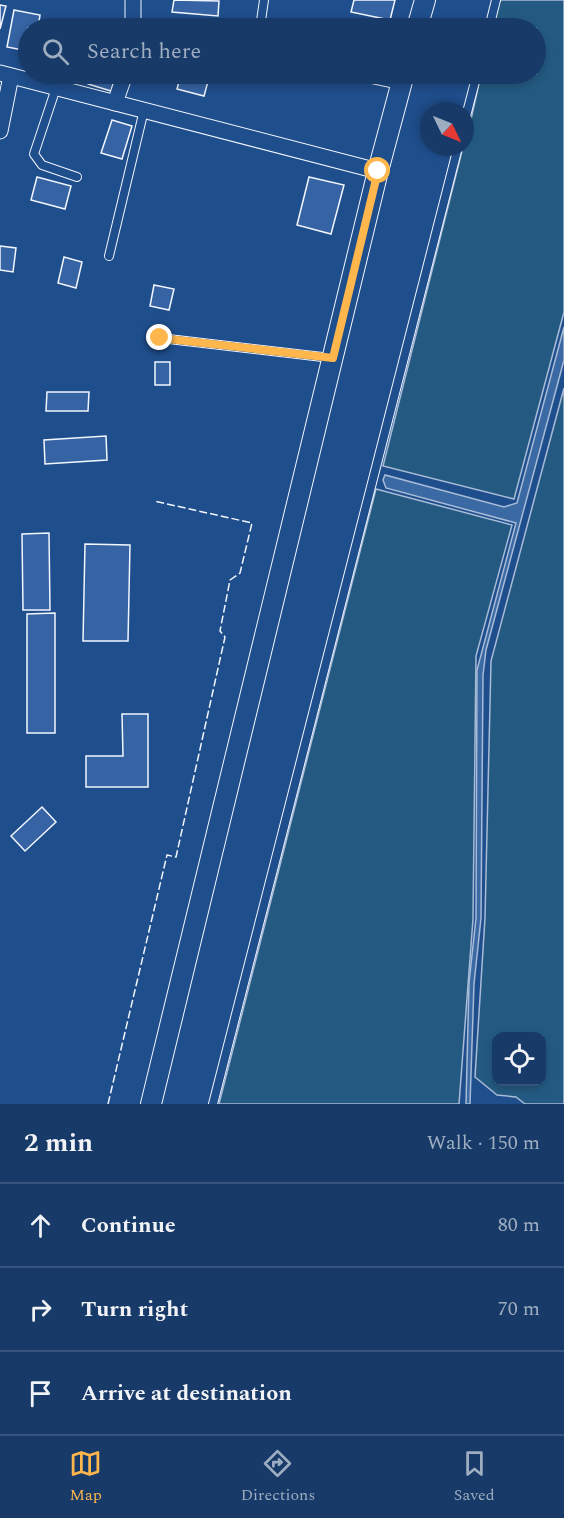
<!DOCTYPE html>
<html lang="en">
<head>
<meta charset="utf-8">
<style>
	body { margin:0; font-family:Spectral,serif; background:#244571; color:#f1f3f6 }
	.controls { position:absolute; right:18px; bottom:18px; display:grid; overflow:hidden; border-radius:12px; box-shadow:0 3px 9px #0003 }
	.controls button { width:54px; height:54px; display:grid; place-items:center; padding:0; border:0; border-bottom:2px solid #36547d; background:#173a69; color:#f1f3f6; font:30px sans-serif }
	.compass { position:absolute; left:420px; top:102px; width:54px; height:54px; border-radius:50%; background:#173a69; box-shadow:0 3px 9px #0003; rotate:133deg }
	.stop { position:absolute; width:18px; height:18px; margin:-14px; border:4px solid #ffb74d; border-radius:50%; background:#fff }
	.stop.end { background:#ffb74d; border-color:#fff; box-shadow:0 2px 6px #0008 }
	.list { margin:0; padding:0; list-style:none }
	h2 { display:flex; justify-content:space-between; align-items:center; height:78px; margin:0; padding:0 24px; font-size:26px }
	h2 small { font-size:20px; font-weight:400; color:#9eadc0 }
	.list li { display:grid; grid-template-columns:39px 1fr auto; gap:18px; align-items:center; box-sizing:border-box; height:84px; padding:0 24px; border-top:2px solid #36547d }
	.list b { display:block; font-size:22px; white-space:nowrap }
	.list em { font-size:20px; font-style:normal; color:#9eadc0 }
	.icon { flex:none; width:33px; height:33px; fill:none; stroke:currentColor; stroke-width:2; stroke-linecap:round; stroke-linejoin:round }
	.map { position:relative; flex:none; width:564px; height:1104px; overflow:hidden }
	.search { position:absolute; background:#173a69; box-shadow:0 3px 9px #0003; left:18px; right:18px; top:18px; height:66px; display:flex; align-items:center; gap:15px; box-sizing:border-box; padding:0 21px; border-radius:33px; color:#9eadc0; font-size:22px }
	.sheet { height:330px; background:#173a69 }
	nav { display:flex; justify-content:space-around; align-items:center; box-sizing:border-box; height:84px; border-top:2px solid #36547d; background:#173a69; font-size:16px; color:#9eadc0 }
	nav a { display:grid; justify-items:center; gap:3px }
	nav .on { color:#ffb74d }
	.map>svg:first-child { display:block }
	.green { fill:#245a82; stroke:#a8bbd7; stroke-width:1.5; fill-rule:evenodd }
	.water { fill:#3b69a3; stroke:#a8bbd7; stroke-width:1.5 }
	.building { fill:#3563a3; stroke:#f2f6ff; stroke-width:1.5 }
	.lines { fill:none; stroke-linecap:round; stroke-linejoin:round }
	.service-casing { stroke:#f2f6ff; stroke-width:10 }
	.minor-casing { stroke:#f2f6ff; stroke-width:17 }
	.tertiary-casing { stroke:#f2f6ff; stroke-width:22 }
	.service { stroke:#1f4e8c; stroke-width:8 }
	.minor { stroke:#1f4e8c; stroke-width:15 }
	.tertiary { stroke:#1f4e8c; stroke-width:20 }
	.fence { stroke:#f2f6ff; stroke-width:1.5; stroke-dasharray:8 3; stroke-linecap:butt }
	.route { stroke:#ffb74d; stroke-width:8 }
</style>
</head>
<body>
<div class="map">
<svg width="564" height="1104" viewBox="0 0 564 1104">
	<rect width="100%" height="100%" fill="#1f4e8c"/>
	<g class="green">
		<polygon points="498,0 564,0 564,312 514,499 383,466 463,147 465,147 481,74 536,74 536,28 492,28"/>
		<path d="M564 388V1104H525L516 1097 497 1095 475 1077 485 918 491 661ZM542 1036V1082H496V1036Z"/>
		<polygon points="376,489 512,525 476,656 473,919 459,1104 219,1104"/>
	</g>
	<polygon class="water" points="564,327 564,360 486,650 483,675 481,918 474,984 470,1104 466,1104 469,983 476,918 477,670 516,523 386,488 383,480 385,475 504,507 517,503"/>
	<g class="building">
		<polygon points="174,0 219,1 218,16 172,12"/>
		<polygon points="354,0 395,0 390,20 351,12"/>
		<polygon points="0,5 6,6 0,29"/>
		<polygon points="14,10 40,15 38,28 28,28 28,51 7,47"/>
		<polygon points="91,74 115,78 111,91 88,84"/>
		<polygon points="181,74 210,74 204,96 177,89"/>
		<polygon points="112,120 132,126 122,159 101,153"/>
		<polygon points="37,177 71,186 65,209 31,200"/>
		<polygon points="309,177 344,185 331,234 297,225"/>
		<polygon points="0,246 16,248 13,272 0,270"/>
		<polygon points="64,257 82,262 76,288 58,283"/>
		<polygon points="154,285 174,289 169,310 150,306"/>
		<rect x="155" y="362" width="15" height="23"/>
		<polygon points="47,392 89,392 88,411 46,411"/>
		<polygon points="106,436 107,460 45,464 44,440"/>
		<polygon points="49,533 50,610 23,610 22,534"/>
		<polygon points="85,544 130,545 128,641 83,641"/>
		<polygon points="55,613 55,733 27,733 27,614"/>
		<polygon points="122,714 148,714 148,787 86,787 86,756 123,756"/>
		<polygon points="42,807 56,822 25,851 11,836"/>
	</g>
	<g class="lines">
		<defs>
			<g id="service">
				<polyline points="260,28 264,0"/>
				<polyline points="489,28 496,0"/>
				<polyline points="349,74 400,85"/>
				<polyline points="56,88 34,154 42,165 77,177"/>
				<polyline points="465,120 477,74"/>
				<polyline points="109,256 144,110"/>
				<polyline points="160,338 331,358"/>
				<polyline points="213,1104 458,147"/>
			</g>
			<g id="minor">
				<polyline points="133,0 133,28"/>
				<polyline points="0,73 378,171"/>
				<polyline points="115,103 125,74"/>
				<polyline points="0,131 11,76"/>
			</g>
			<g id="tertiary">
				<polyline points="417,28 425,0"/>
				<polyline points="151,1104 378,171 404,74"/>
			</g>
		</defs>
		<use href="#service" class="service-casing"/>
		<use href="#minor" class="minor-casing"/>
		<use href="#tertiary" class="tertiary-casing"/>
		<use href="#service" class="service"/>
		<use href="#minor" class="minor"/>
		<use href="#tertiary" class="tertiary"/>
		<polyline class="fence" points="108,1104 167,855 176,857 225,637 220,631 230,580 240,573 252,523 154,501"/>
	</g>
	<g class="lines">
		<polyline class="route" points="160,338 333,358 378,171"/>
	</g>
</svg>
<div class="controls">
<button><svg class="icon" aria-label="locate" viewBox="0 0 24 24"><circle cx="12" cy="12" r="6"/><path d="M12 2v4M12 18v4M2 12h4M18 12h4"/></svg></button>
</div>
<svg class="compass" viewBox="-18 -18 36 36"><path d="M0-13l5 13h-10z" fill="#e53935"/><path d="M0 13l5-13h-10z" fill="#9eadc0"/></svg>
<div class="stop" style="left:378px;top:171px"></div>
<div class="stop end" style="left:160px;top:338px"></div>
<div class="search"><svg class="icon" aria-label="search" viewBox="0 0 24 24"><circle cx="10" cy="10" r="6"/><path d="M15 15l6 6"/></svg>Search here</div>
</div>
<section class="sheet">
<h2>2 min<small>Walk · 150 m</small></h2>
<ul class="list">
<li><svg class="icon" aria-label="ahead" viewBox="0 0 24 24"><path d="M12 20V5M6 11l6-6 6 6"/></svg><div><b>Continue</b></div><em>80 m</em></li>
<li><svg class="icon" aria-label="right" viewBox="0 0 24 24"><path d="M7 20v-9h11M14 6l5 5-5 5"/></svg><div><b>Turn right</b></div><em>70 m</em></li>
<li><svg class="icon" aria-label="arrive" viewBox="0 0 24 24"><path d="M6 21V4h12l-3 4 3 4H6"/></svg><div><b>Arrive at destination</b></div></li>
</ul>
</section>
<nav>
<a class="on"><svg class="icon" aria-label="map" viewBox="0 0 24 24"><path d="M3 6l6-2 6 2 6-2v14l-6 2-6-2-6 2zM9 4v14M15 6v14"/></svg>Map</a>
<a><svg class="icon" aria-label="directions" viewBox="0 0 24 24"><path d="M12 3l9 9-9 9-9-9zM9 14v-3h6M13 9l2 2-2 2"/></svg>Directions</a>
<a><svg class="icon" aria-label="saved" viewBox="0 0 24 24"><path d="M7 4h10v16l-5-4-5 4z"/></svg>Saved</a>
</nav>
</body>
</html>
